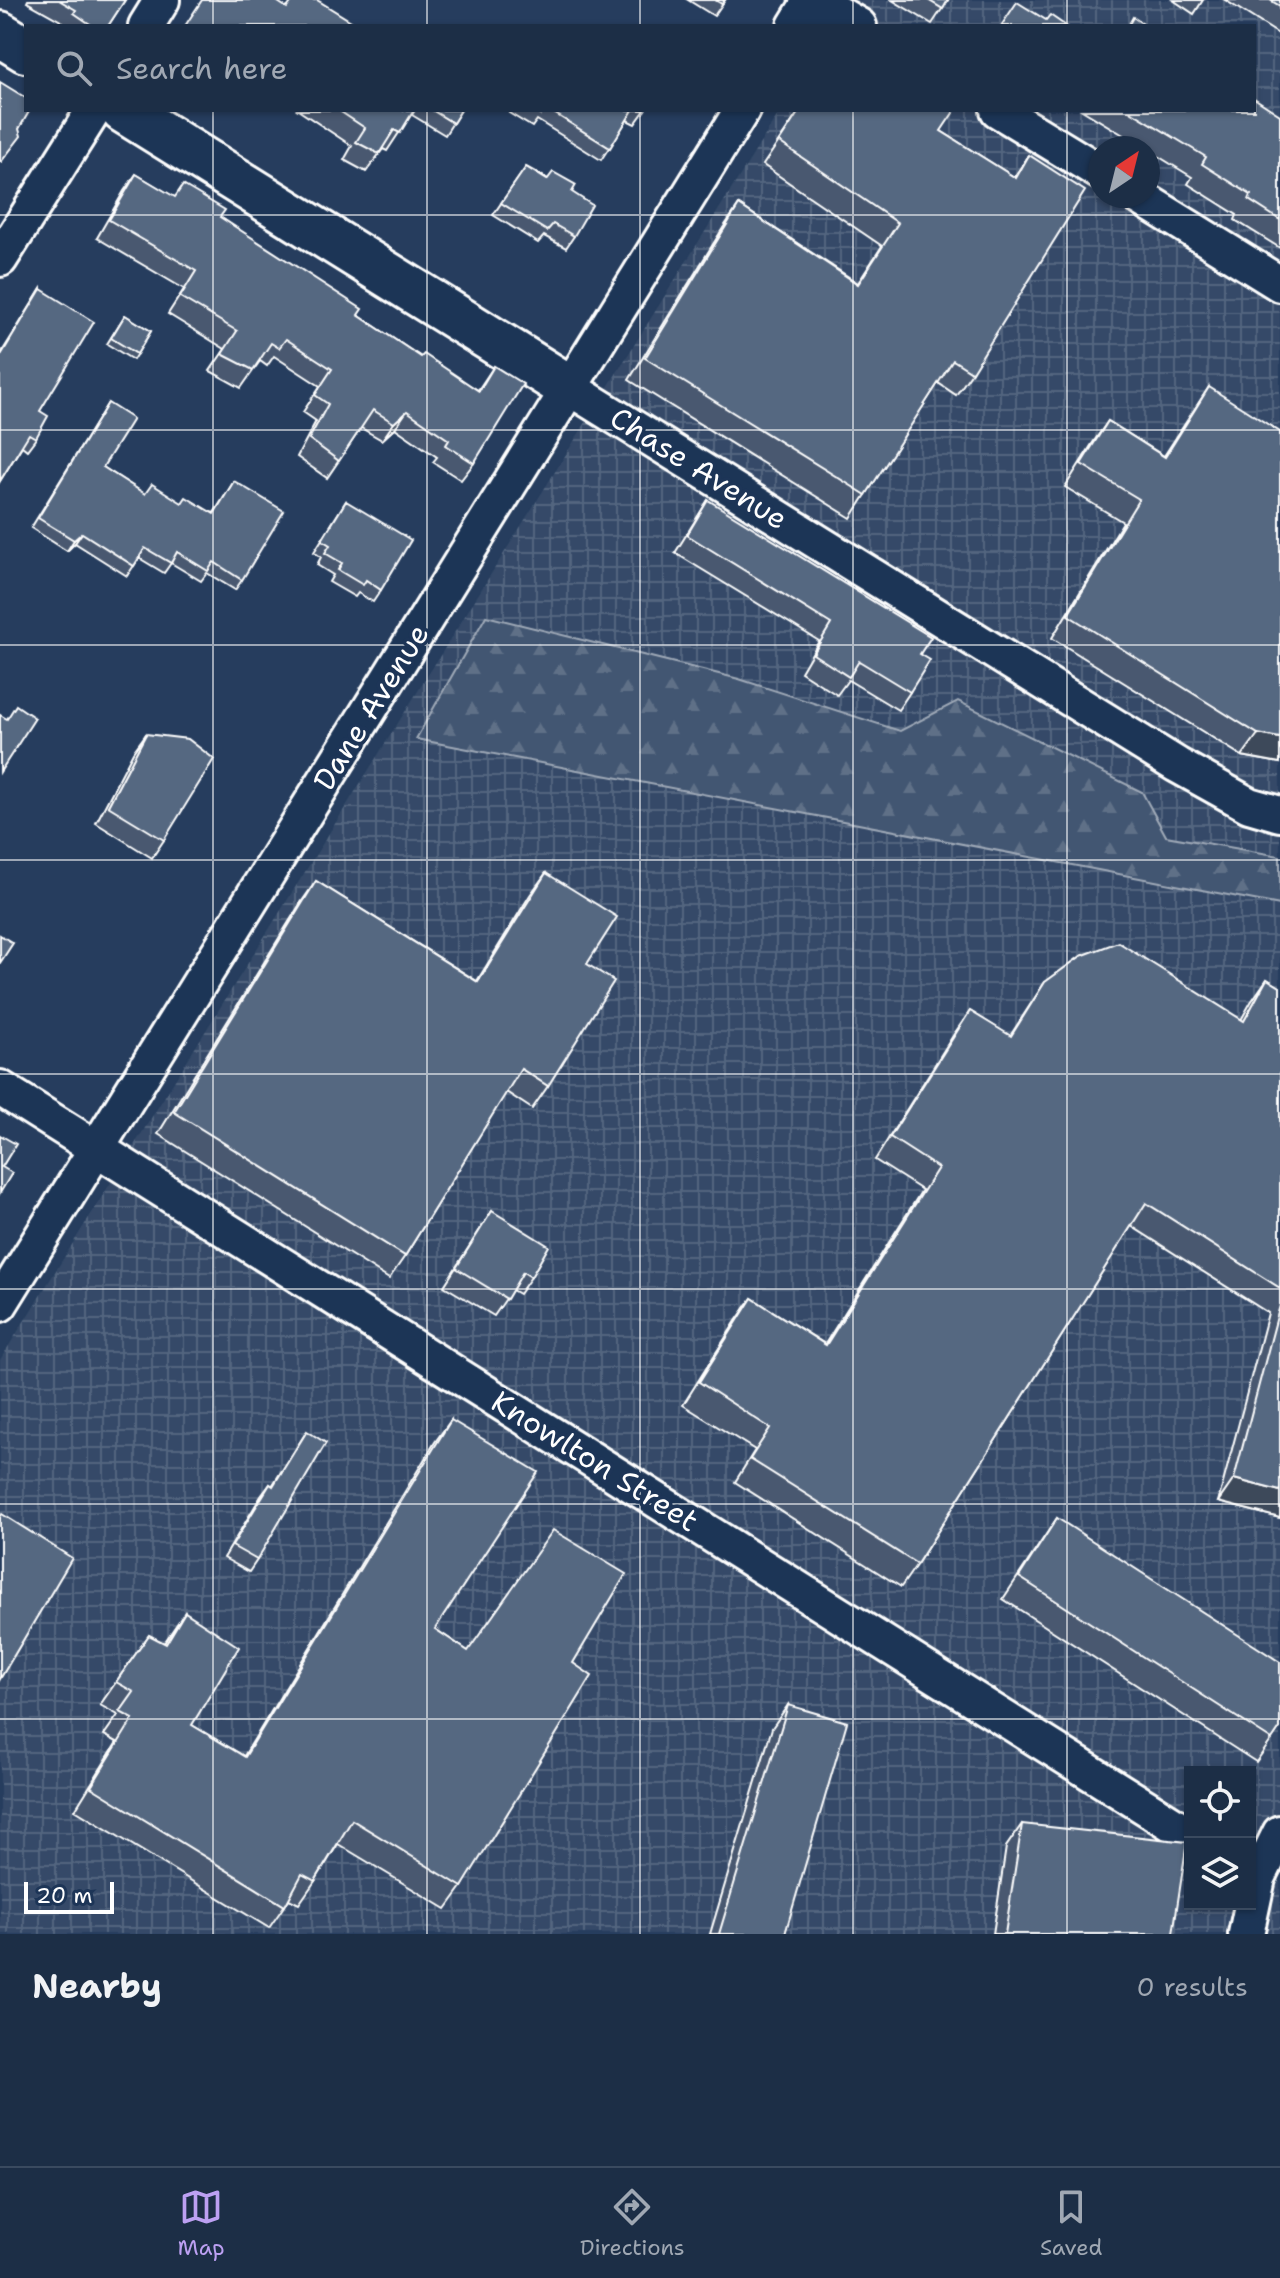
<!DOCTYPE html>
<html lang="en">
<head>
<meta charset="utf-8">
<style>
	body { margin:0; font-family:"Shantell Sans",sans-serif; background:#293a51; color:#f1f3f6 }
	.controls { position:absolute; right:24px; bottom:24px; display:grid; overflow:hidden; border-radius:0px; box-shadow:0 2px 6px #0004 }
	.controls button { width:72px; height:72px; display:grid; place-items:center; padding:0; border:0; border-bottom:2px solid #3a4a5f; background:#1c2e46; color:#f1f3f6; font:40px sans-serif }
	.compass { position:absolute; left:1088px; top:136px; width:72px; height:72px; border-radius:50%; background:#1c2e46; box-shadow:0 2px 6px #0004; rotate:35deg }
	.scale { position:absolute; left:24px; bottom:20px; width:90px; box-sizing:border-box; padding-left:8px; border:4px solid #fff; border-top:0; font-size:22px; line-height:28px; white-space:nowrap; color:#fff; -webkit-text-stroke:6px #1d3557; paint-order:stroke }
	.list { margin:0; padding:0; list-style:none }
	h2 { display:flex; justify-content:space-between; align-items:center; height:104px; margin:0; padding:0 32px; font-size:34px }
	h2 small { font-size:26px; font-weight:400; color:#a0a8b3 }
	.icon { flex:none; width:44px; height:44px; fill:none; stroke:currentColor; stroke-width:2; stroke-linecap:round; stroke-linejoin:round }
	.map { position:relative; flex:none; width:1280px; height:1934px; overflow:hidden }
	.search { position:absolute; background:#1c2e46; box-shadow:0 2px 6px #0004; left:24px; right:24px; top:24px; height:88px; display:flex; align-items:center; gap:20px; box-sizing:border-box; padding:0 28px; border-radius:0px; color:#a0a8b3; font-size:30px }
	.sheet { height:232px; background:#1c2e46 }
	nav { display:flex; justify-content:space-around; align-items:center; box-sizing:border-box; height:112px; border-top:2px solid #3a4a5f; background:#1c2e46; font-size:22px; color:#a0a8b3 }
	nav a { display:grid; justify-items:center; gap:4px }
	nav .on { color:#bca0f2 }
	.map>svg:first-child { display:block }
	.industrial { fill:url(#industrial-grid); fill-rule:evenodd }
	.forest { fill:url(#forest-firs); stroke:#a0aab8; stroke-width:2 }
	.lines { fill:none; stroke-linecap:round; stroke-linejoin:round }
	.street-casing { stroke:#fff; stroke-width:40 }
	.secondary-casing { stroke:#fff; stroke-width:50 }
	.street { stroke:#1d3557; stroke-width:34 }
	.secondary { stroke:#1d3557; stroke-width:44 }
	.wall { fill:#49596f; stroke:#fff; stroke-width:2 }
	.shaded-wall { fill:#3c485a; stroke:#fff; stroke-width:2 }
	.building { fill:#556781; stroke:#fff; stroke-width:2 }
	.grid { fill:none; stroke:#fff; stroke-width:2; stroke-opacity:0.55 }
	.labels { text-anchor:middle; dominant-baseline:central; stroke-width:7; stroke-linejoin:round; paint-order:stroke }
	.street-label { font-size:30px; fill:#fff; stroke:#1d3557 }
</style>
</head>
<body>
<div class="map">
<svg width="1280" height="1934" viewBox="0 0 1280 1934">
	<defs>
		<pattern id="industrial-grid" width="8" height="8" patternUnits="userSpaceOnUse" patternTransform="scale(2)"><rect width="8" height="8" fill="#344a68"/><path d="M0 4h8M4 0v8" fill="none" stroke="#52657f"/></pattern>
		<pattern id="forest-firs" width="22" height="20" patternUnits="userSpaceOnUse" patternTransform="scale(2)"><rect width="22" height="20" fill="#425672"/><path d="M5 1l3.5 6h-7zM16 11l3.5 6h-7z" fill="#5e6f87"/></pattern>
	</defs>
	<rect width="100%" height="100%" fill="#263d5e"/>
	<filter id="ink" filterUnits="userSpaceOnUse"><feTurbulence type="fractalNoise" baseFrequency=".0125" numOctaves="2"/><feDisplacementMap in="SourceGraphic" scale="16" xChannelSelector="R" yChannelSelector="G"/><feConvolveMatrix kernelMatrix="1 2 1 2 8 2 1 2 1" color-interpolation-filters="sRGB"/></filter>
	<g filter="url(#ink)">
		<path class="industrial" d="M849 0H1280V1934H0V1360L781 110H1254V26H833ZM1100 148H1148V196H1100ZM1190 1772H1250V1904H1190Z"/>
		<polygon class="forest" points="486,616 739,679 900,731 958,701 1142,792 1166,836 1280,856 1280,905 416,739"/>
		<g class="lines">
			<defs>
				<g id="street">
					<polyline points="815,0 859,26"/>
					<polyline points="146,26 162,0"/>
					<polyline points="795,26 811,0"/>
					<polyline points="998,110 1100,172"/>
					<polyline points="1138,196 1280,284"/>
					<polyline points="0,259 94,110"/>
					<polyline points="568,387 1177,765 1249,805 1280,814"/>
					<polyline points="0,1088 1190,1835"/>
					<polyline points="0,1304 742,110"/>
					<polyline points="1246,1934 1258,1878 1280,1833"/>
				</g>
				<g id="secondary">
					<polyline points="0,34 26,50"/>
					<polyline points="123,110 568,387"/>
				</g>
			</defs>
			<use href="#street" class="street-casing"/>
			<use href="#secondary" class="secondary-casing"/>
			<use href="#street" class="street"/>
			<use href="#secondary" class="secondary"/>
		</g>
		<g class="wall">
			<polygon points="28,0 125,0 108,26 65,26 66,24 27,2"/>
			<polygon points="688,0 725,0 714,16"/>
			<polygon points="892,0 948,0 932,24"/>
			<polygon points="1173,0 1203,0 1194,14"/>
			<polygon points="1225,0 1280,0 1280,35"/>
			<polygon points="298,110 414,110 387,151 383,149 366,172 344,160 352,146"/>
			<polygon points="415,110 461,110 445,135 412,115"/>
			<polygon points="511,110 645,110 635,124 627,120 601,160 537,120 532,127 509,113"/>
			<polygon points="800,110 941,131 1014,177 1029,155 972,372 956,395 938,383 851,518 629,380 723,228 739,205 858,283 882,246 763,165"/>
			<polygon points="1082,110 1254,110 1280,115 1280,248 1235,220 1237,215 1188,184 1192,177 1148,150 1148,148 1145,148"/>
			<polygon points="526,167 572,192 574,236 566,248 544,236 538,243 493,215"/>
			<polygon points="136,174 174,197 220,217 358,315 421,357 478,390 494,366 474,463 461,480 433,462 437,457 395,428 382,440 361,428 327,478 297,457 316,421 303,412 320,386 274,356 267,366 260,361 241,388 210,371 225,349 168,314 184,289 97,238 124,191"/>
			<polygon points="41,289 40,411 36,438 27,450 22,446 0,481 0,355"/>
			<polygon points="125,315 151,331 133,360 107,344"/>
			<polygon points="1209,387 1280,763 1242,756 1052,638 1123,522 1065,487 1092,444 1108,421 1164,456"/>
			<polygon points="108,403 103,467 145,494 182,503 214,513 234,481 242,580 235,590 207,573 201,581 171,563 164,573 139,558 127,576 75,543 67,551 31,528"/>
			<polygon points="708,500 920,654 910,692 898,710 848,680 837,695 801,672 819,641 675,553"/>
			<polygon points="346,501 381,590 373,602 358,593 355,597 329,582 333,575 317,565 321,557 314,552"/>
			<polygon points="146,734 164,840 152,858 96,823 133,752"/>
			<polygon points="546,873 587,964 548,1086 532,1109 506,1092 405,1256 389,1279 158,1134 300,904 316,881 477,981 530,895"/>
			<polygon points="1267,979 1280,987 1280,1518 1218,1502 1268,1313 1131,1226 917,1564 901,1587 735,1482 755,1450 683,1405 736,1321 752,1298 825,1344 922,1190 875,1160 954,1034 970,1011 1010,1036 1045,982 1241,1020 1251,1002"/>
			<polygon points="492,1211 531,1277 519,1294 512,1290 494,1316 444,1286"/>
			<polygon points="451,1420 435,1629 468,1651 573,1663 462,1887 446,1909 338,1844 315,1881 299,1904 289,1899 269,1928 75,1810 117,1742 104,1735 118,1715 100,1705 149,1635 164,1643 185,1612 192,1725 244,1756 435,1442"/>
			<polygon points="307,1431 257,1560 249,1572 224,1558 261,1496 270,1484 272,1486"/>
			<polygon points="1057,1518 1280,1728 1256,1762 1003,1599"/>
			<polygon points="788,1705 785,1934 710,1934 772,1728"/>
			<polygon points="1022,1824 1173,1934 993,1934 1006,1847"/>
		</g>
		<g class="shaded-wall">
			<polygon points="407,411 395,428 382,440 394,423"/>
			<polygon points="82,533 75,543 67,551 74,540"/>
			<polygon points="1258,734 1280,738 1280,763 1242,756"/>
			<polygon points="1234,1479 1280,1491 1280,1518 1218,1502"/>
		</g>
		<g class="building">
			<polygon points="59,0 125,0 108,26 93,26 74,13 76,10"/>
			<polygon points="202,0 275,0 287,8 293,0 317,0 359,26 185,26"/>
			<polygon points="715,0 725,0 722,4"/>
			<polygon points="928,0 948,0 943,9"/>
			<polygon points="1270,0 1280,0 1280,6"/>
			<polygon points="1017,2 1046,20 1050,15 1066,26 1001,26"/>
			<polygon points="1133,17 1146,26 1128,26"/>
			<polygon points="0,82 26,98 26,110 30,110 19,129 21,136 1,162 0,161"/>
			<polygon points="1254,98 1280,115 1280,220 1249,200 1251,195 1202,164 1206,157 1129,110 1254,110"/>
			<polygon points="338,110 414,110 400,133 394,130 379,154 356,142 365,128"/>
			<polygon points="432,110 461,110 453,123"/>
			<polygon points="532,110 543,110 540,115"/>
			<polygon points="549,110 633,110 610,148"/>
			<polygon points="800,110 955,110 941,131 1016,178 1029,155 1085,191 972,372 953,360 866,495 645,358 739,205 858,284 898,223 779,142"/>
			<polygon points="526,167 547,180 553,172 576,185 572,192 592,205 574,236 553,224 547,231 501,203"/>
			<polygon points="136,174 175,197 183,185 225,210 220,217 362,309 358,315 421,357 424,354 479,391 494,366 523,384 474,463 446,445 449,440 407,411 394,423 373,410 339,461 309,439 328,404 315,395 332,369 286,339 279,348 271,343 253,370 222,354 237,331 180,297 196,271 109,220"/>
			<polygon points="41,289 94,322 40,411 48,416 36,438 29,434 0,481 0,357"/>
			<polygon points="125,315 151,331 137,354 111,338"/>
			<polygon points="1209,387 1280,432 1280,738 1258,734 1068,615 1139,499 1081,464 1108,421 1165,457"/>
			<polygon points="108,403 133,419 103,467 145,494 152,484 182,503 186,497 214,514 234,481 284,511 242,580 214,562 208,571 177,552 171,563 145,548 134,566 82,533 74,540 38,518"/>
			<polygon points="708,500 931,637 920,654 930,660 910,692 859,661 849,677 813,654 831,624 687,535"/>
			<polygon points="346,501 411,540 381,590 366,580 363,585 338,570 342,563 325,553 330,545 322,540"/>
			<polygon points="16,705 35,718 0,772 0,715 7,719"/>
			<polygon points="146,734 188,739 214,759 164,840 108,806"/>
			<polygon points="546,873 617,917 587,964 614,981 548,1086 521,1069 405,1256 174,1112 316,881 478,982"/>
			<polygon points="0,935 13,943 0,963"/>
			<polygon points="1118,942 1244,1021 1267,979 1280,987 1280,1288 1146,1203 917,1564 750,1459 770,1428 699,1382 752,1298 826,1345 938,1168 890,1137 970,1011 1011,1036 1045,982 1081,956"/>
			<polygon points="0,1135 16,1144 2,1167 12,1173 0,1193"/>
			<polygon points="492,1211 549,1246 531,1277 523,1272 507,1299 456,1268"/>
			<polygon points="1280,1305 1280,1491 1234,1479"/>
			<polygon points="451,1420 538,1472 435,1629 468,1651 553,1530 626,1574 573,1663 592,1676 462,1887 352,1820 315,1881 302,1874 285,1906 91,1787 133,1719 120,1712 134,1692 116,1682 149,1635 166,1644 185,1612 239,1647 192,1725 245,1757"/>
			<polygon points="307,1431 326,1443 257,1560 232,1546 270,1484 273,1486"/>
			<polygon points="2,1514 72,1558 0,1679 0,1517"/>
			<polygon points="1057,1518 1280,1662 1280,1728 1272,1740 1019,1577"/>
			<polygon points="788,1705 847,1722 785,1934 719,1934"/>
			<polygon points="1022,1824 1187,1842 1173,1934 1005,1934"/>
		</g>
	</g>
	<path class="grid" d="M213 0V26M427 0V26M640 0V26M853 0V26M1067 0V26M213 110V1934M427 110V1934M640 110V1934M853 110V1934M1067 110V1934M0 215H1280M0 430H1280M0 645H1280M0 860H1280M0 1074H1280M0 1289H1280M0 1504H1280M0 1719H1280"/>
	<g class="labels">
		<g class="street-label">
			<text transform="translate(699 468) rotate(32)">Chase Avenue</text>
			<text transform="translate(371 707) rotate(-58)">Dane Avenue</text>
			<text transform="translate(595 1461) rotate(32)">Knowlton Street</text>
		</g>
	</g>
</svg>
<div class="controls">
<button><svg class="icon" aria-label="locate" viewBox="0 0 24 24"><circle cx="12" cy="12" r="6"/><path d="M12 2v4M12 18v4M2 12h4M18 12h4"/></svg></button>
<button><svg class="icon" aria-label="layers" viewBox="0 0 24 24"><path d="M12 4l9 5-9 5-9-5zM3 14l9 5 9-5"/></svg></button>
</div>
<svg class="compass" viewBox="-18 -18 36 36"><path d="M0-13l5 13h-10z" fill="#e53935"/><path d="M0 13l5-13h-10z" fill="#a0a8b3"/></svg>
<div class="scale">20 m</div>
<div class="search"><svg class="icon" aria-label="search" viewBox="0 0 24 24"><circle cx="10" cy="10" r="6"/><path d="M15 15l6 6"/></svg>Search here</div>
</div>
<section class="sheet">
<h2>Nearby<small>0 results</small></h2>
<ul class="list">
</ul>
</section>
<nav>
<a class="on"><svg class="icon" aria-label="map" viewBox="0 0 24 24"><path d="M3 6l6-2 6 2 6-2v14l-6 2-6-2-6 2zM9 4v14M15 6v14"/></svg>Map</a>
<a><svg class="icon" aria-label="directions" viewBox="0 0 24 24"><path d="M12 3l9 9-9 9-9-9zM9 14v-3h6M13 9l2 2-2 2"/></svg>Directions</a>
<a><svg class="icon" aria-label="saved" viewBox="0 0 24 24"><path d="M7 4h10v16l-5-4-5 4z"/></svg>Saved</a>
</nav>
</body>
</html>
